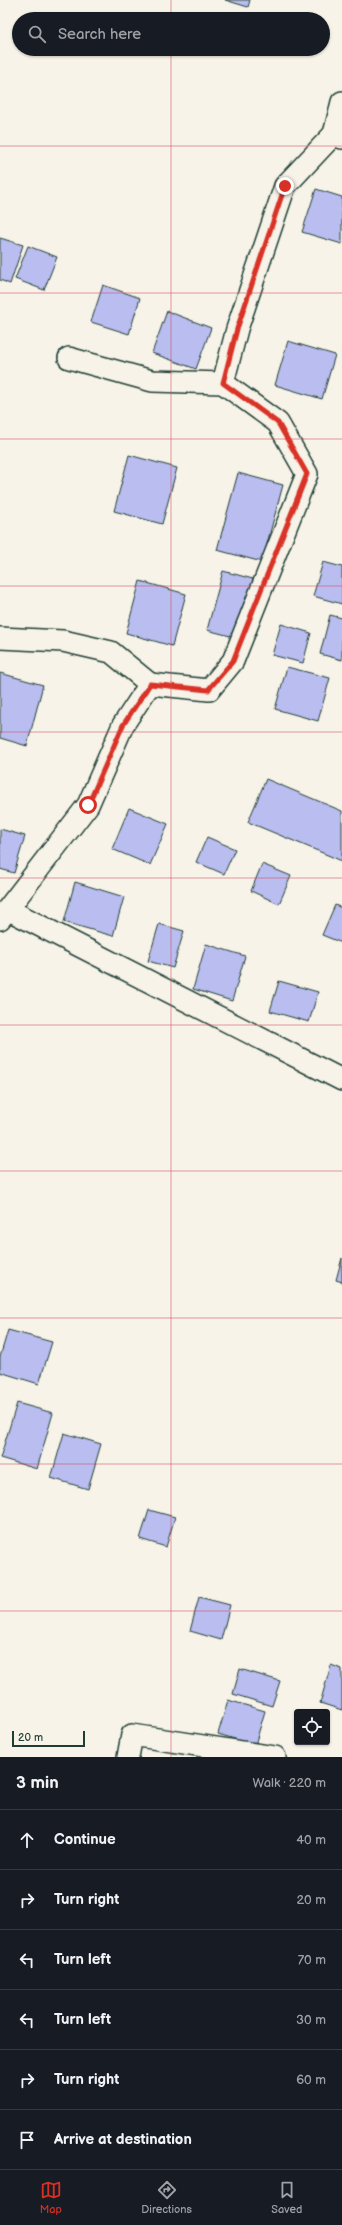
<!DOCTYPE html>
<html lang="en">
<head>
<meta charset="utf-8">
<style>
	body { margin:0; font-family:"Balsamiq Sans",sans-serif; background:#242831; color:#f1f3f6 }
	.controls { position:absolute; right:12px; bottom:12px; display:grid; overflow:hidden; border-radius:4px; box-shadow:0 1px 3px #0004 }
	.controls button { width:36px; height:36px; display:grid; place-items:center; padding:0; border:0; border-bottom:1px solid #363941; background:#171b24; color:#f1f3f6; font:20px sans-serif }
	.scale { position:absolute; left:12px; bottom:10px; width:73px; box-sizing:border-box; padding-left:4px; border:2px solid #1f3d34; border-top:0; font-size:11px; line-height:14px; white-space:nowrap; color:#1f3d34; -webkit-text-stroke:3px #f7f3e8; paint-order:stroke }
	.stop { position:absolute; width:12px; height:12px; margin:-9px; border:3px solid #d93025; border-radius:50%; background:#fff }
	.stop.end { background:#d93025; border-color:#fff; box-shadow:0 1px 4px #0008 }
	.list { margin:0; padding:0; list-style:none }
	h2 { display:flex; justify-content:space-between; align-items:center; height:52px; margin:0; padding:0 16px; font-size:17px }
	h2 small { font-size:13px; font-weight:400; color:#9ea1a6 }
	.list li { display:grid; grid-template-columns:26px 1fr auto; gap:12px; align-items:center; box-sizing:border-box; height:60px; padding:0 16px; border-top:1px solid #363941 }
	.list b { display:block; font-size:15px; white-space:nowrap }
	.list em { font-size:13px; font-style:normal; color:#9ea1a6 }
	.icon { flex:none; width:22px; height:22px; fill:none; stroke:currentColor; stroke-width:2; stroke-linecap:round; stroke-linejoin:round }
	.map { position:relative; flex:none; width:342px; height:1757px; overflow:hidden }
	.search { position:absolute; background:#171b24; box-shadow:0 1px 3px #0004; left:12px; right:12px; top:12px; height:44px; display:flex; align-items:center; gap:10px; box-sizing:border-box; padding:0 14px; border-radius:22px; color:#9ea1a6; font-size:15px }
	.sheet { height:412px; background:#171b24 }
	nav { display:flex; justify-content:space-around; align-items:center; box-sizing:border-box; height:56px; border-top:1px solid #363941; background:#171b24; font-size:11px; color:#9ea1a6 }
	nav a { display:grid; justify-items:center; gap:2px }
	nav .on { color:#d93025 }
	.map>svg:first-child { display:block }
	.building { fill:#b9bdef; stroke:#1f3d34 }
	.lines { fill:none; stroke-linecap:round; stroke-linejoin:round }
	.minor-casing { stroke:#1f3d34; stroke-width:24 }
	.minor { stroke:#f7f3e8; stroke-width:21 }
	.route { stroke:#d93025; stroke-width:5 }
	.grid { fill:none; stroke:#d1495b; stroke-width:1; stroke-opacity:0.55 }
</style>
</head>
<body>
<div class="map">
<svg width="342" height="1757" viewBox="0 0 342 1757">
	<rect width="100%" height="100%" fill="#f7f3e8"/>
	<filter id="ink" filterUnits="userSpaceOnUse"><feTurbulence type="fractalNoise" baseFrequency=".025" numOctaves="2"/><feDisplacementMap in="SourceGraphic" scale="8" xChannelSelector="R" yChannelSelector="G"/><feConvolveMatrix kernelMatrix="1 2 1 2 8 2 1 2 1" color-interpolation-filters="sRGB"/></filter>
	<g filter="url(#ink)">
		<g class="building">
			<polygon points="225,0 250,0 248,7"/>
			<polygon points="316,189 342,197 342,244 302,232"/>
			<polygon points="0,238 23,245 10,284 0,280"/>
			<polygon points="28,246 57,257 44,290 15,279"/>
			<polygon points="103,285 140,298 129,334 91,322"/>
			<polygon points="167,311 211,328 196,369 152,353"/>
			<polygon points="288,341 335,355 322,399 275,385"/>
			<polygon points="129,455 177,468 162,524 114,511"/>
			<polygon points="238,473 283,485 262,562 217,550"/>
			<polygon points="323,562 342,567 342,604 313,596"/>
			<polygon points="223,571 253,579 238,638 207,630"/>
			<polygon points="140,581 186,594 172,646 126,633"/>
			<polygon points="330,615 342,618 342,660 320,654"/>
			<polygon points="281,624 311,633 303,663 272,655"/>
			<polygon points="287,667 330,678 318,721 275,709"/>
			<polygon points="0,673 43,685 27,746 0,738"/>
			<polygon points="266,779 342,811 342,861 248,822"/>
			<polygon points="129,808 168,824 150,865 112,849"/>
			<polygon points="0,829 25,836 14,873 0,869"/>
			<polygon points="207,837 235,849 224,874 196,862"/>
			<polygon points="262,864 291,876 279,904 251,891"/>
			<polygon points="75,882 124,897 113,936 64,922"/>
			<polygon points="335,905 342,908 342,943 322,935"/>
			<polygon points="159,924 184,931 173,968 148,961"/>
			<polygon points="206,944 245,956 232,1001 193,989"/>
			<polygon points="279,981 318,992 309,1022 270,1011"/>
			<polygon points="342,1258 342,1282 336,1280"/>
			<polygon points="8,1330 52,1342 39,1384 0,1372 0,1357"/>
			<polygon points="17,1403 53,1413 37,1469 0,1458"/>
			<polygon points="64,1433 101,1444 88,1489 51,1478"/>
			<polygon points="149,1510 175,1517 166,1547 140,1539"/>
			<polygon points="199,1597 230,1605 221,1640 190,1631"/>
			<polygon points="331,1665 342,1669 342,1710 320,1703"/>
			<polygon points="240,1669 280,1681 272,1706 233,1694"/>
			<polygon points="228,1700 265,1711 255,1745 218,1734"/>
		</g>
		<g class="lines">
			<defs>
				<g id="minor">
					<polyline points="342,102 334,134 342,138"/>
					<polyline points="69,358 152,381 223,383"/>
					<polyline points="0,638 63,641 111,652 150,684"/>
					<polyline points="9,910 342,1080"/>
					<polyline points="0,919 88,805 123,725 150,684 209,690 233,661 307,474 278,423 223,383 237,329 285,186 334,134"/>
					<polyline points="128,1757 132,1735 275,1757"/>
				</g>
			</defs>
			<use href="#minor" class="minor-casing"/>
			<use href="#minor" class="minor"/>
		</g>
	</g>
	<g class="lines" filter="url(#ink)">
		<polyline class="route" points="88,805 123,725 150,684 208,690 233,661 307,474 278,423 223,383 237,329 285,186"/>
	</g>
	<path class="grid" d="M171 0V19M171 49V1757M0 146H342M0 293H342M0 439H342M0 586H342M0 732H342M0 878H342M0 1025H342M0 1171H342M0 1318H342M0 1464H342M0 1611H342"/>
</svg>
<div class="controls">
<button><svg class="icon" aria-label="locate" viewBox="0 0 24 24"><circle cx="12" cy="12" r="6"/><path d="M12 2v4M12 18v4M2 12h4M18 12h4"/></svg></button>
</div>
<div class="scale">20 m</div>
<div class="stop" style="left:88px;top:805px"></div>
<div class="stop end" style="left:285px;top:186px"></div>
<div class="search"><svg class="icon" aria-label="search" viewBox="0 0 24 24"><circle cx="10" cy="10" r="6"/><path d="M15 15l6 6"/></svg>Search here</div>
</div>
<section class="sheet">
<h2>3 min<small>Walk · 220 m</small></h2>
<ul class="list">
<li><svg class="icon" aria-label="ahead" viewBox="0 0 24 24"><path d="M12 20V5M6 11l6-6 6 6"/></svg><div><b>Continue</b></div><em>40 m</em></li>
<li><svg class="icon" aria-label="right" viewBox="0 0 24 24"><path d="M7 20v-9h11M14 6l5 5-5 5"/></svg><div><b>Turn right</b></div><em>20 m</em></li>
<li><svg class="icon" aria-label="left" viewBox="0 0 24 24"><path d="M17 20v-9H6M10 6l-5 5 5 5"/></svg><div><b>Turn left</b></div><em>70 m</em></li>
<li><svg class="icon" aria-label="left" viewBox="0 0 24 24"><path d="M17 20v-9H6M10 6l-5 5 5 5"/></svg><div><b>Turn left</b></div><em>30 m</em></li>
<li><svg class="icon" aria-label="right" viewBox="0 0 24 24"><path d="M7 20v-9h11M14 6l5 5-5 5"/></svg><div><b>Turn right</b></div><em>60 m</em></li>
<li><svg class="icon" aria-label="arrive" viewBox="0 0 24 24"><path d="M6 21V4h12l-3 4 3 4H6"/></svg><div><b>Arrive at destination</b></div></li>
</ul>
</section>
<nav>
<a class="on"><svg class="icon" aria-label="map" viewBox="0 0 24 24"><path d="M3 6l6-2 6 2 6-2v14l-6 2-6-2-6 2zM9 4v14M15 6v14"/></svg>Map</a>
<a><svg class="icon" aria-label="directions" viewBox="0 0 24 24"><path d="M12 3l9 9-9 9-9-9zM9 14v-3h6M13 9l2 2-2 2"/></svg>Directions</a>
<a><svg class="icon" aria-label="saved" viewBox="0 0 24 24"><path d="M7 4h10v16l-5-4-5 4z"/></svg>Saved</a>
</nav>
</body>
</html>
